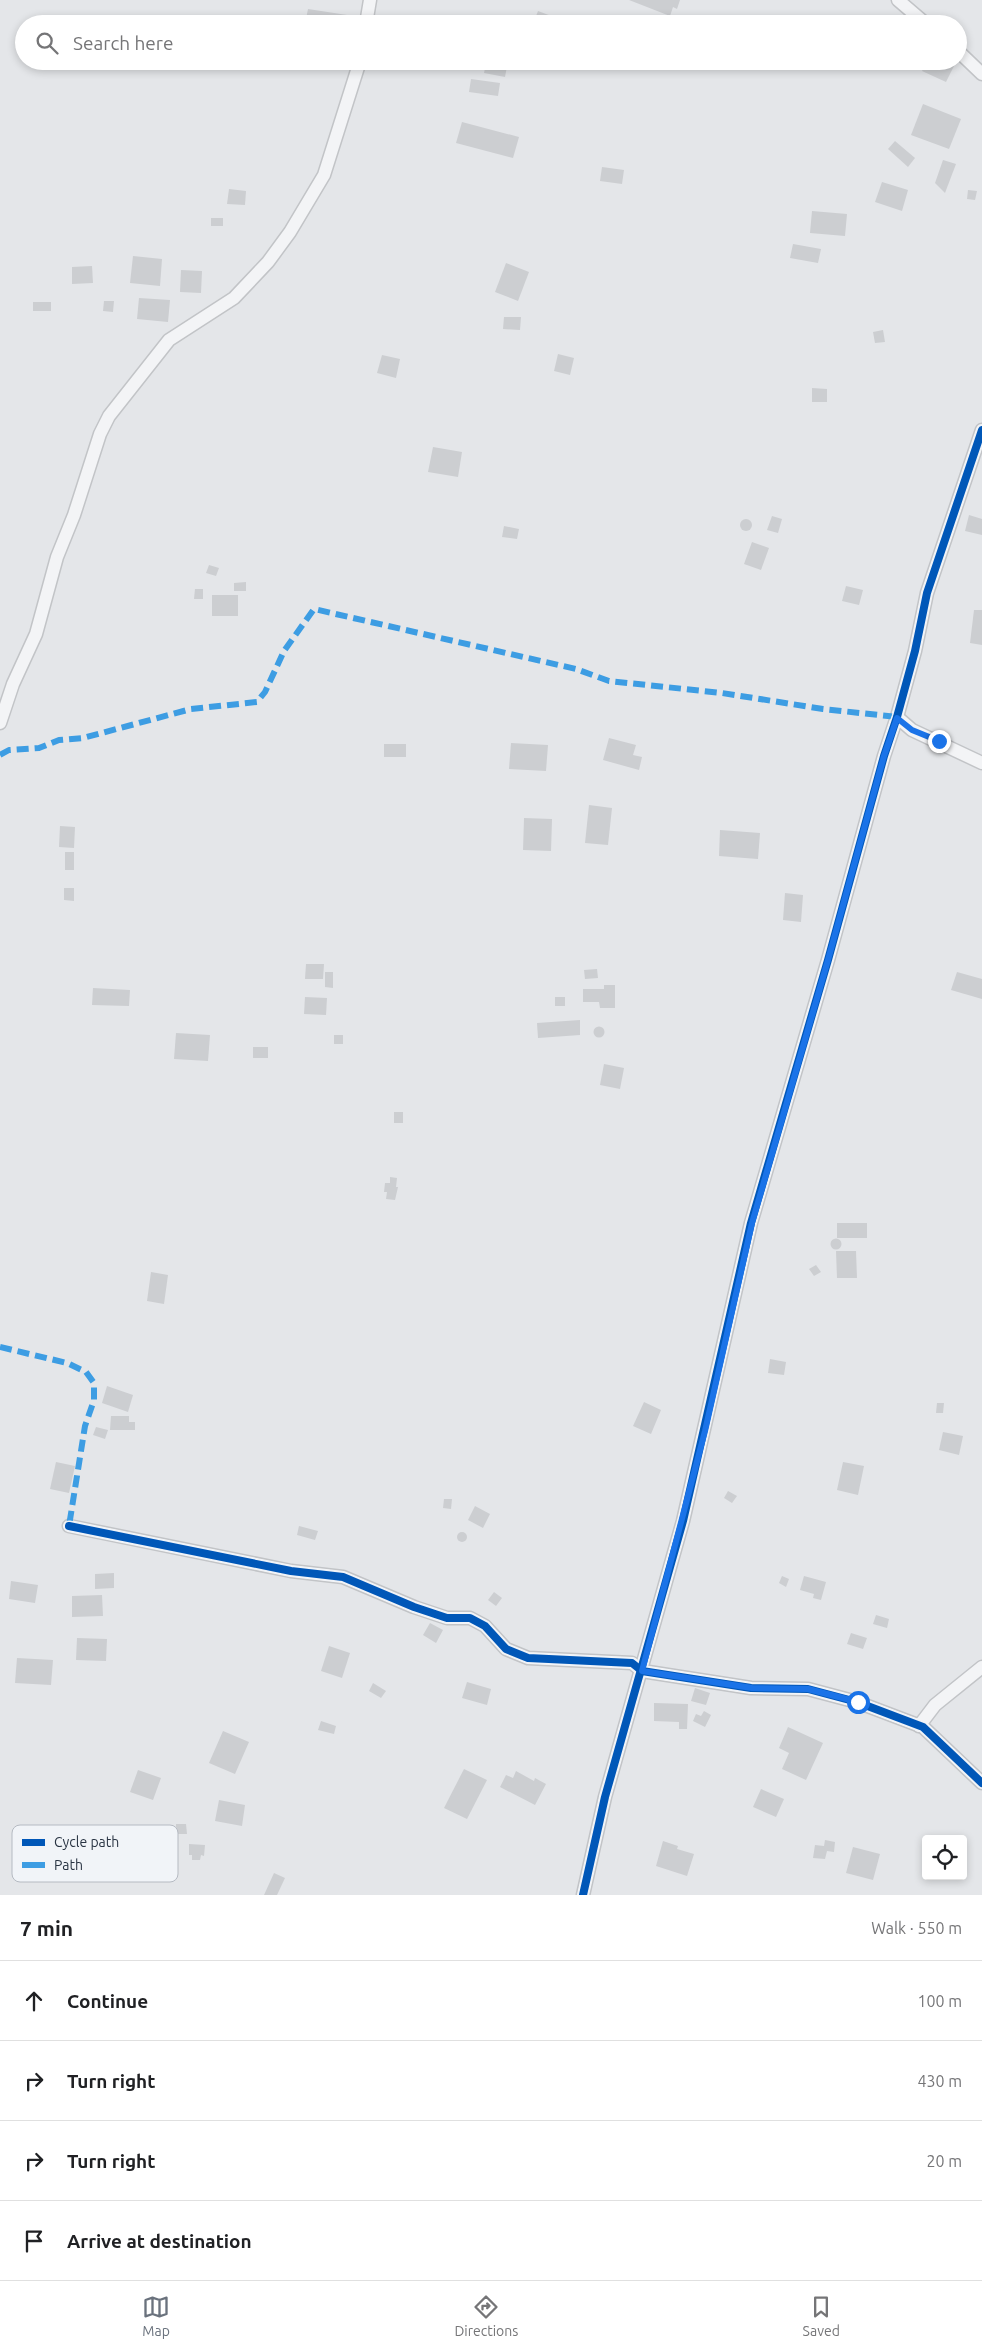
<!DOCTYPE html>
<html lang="en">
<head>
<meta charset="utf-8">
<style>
	body { margin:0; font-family:Ubuntu,sans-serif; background:#f2f2f2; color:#202124 }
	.controls { position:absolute; right:15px; bottom:15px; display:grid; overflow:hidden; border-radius:5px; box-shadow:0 2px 8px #0003 }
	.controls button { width:45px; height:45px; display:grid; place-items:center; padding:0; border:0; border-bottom:1px solid #e0e0e0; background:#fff; color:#202124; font:25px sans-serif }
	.stop { position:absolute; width:15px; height:15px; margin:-11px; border:4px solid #1a73e8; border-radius:50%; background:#fff }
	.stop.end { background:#1a73e8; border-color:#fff; box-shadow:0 1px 5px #0008 }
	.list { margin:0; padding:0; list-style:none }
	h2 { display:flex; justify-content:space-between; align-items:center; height:65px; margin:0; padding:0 20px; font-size:21px }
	h2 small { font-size:16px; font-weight:400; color:#757577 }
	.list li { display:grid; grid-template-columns:32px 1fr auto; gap:15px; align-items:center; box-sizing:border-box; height:80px; padding:0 20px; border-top:1px solid #e0e0e0 }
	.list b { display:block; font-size:19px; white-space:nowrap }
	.list em { font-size:16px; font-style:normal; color:#757577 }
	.icon { flex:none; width:28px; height:28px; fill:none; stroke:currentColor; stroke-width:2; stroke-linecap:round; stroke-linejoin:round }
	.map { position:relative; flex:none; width:982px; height:1895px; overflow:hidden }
	.search { position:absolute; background:#fff; box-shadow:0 2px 8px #0003; left:15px; right:15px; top:15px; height:55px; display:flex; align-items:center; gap:12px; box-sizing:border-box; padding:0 18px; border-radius:28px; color:#757577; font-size:19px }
	.sheet { height:385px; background:#fff }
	nav { display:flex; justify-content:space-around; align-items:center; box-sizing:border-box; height:70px; border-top:1px solid #e0e0e0; background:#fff; font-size:14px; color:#757577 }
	nav a { display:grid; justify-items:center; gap:2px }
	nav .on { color:#6a727d }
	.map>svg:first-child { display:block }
	.building { fill:#ccced1 }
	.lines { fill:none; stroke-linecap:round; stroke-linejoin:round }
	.street-casing { stroke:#c2c4c7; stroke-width:15 }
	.street { stroke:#f3f4f6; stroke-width:12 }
	.quiet { stroke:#3d9de3; stroke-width:6; stroke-dasharray:12 6; stroke-linecap:butt }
	.cycleway-casing { stroke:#f1f4f8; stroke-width:11 }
	.cycleway { stroke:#0057b8; stroke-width:8 }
	.route { stroke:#1a73e8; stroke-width:6 }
	.key { fill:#f1f4f8; stroke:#b5bac2; stroke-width:1 }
	.key-label { font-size:14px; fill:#293443 }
</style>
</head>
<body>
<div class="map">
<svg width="982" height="1895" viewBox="0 0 982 1895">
	<rect width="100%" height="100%" fill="#e4e6e9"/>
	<g class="building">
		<polygon points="629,0 680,0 677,9 673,7 670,16"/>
		<polygon points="308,9 347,15 345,24 305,24"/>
		<polygon points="538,11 554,17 552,24 533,24"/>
		<polygon points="479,61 508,61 505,77 484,73 486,63"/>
		<polygon points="927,61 954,61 956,62 946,82 922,71"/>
		<polygon points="471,79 500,83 498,96 469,92"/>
		<polygon points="923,104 961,119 949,149 911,135"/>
		<polygon points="462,122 519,137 513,158 456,143"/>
		<polygon points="895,141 915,158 908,167 888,149"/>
		<polygon points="943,160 956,164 945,193 935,183"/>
		<polygon points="602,167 624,170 622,184 600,181"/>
		<polygon points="882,182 908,190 902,211 875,202"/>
		<polygon points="229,189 246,191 245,205 227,204"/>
		<polygon points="968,190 977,191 975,200 967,199"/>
		<polygon points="812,211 847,214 845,236 810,233"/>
		<rect x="211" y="218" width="12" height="8"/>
		<polygon points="793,244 821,249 818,263 790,258"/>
		<polygon points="133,256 162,259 160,286 130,283"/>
		<polygon points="506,263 529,272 518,301 495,292"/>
		<polygon points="92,266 93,283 72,284 72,267"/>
		<polygon points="181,270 202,271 201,293 180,292"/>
		<polygon points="139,298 170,300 168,322 137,319"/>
		<polygon points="104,301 114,301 113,312 103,311"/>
		<rect x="33" y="302" width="18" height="9"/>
		<polygon points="504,317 521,317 520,330 503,329"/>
		<polygon points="883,330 885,342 875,343 873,332"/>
		<polygon points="558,354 574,358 570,375 554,371"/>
		<polygon points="382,355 400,359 396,378 377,373"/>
		<polygon points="812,388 827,389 827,402 812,402"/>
		<polygon points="433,447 462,452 458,477 428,472"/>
		<polygon points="969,515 982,519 982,535 965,531"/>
		<polygon points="772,516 782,519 778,533 767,530"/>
		<circle cx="746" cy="525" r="6"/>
		<polygon points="504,526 519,529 517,539 502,537"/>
		<polygon points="752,542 769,548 761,570 744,564"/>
		<polygon points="209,565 219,568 216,576 206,573"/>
		<polygon points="246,582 246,591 234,591 234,583"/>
		<polygon points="846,586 863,590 859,605 842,601"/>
		<polygon points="195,589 203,589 203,599 194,599"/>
		<rect x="212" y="595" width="26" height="21"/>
		<polygon points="974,610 982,610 982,645 970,643"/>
		<polygon points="609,738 636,745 633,755 642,757 639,770 603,760"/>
		<polygon points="511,743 548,745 546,771 509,769"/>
		<rect x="384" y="744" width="22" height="13"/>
		<polygon points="589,805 612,808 608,845 585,843"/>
		<polygon points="524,818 552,819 551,851 523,850"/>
		<polygon points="60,826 75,827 74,848 59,847"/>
		<polygon points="720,830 760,833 758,859 719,856"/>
		<rect x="65" y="852" width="9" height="18"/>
		<polygon points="64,888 74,888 74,901 64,900"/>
		<polygon points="785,893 803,895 801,922 783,920"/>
		<polygon points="306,964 324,964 323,979 305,979"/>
		<polygon points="597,969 598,978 585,979 584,970"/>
		<polygon points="325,972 333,972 333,988 325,987"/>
		<polygon points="957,972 982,979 982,999 951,990"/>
		<polygon points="604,985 615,985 615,1008 600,1008 599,1002 583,1002 583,989 604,989"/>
		<polygon points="93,988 130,990 129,1006 92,1005"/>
		<polygon points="305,997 327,998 326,1015 304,1014"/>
		<rect x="555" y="997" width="10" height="9"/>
		<polygon points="580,1020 580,1035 538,1038 537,1023"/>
		<circle cx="599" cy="1032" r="5.5"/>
		<polygon points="176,1033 210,1035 208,1061 174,1059"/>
		<rect x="334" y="1035" width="9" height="9"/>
		<rect x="253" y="1047" width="15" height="11"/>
		<polygon points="604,1064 624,1068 620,1089 600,1085"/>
		<rect x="394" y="1112" width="9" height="11"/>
		<polygon points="390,1177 397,1178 396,1187 398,1187 395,1200 386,1199 387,1192 384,1192 385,1183 390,1183"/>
		<rect x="837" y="1223" width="30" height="15"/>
		<circle cx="836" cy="1244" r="5.5"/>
		<polygon points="836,1251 856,1251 857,1278 837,1278"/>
		<polygon points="816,1265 821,1272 814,1276 809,1269"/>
		<polygon points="151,1272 168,1275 164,1304 147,1301"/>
		<polygon points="770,1359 786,1362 784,1375 768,1373"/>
		<polygon points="107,1386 133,1395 128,1412 102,1403"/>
		<polygon points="644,1402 661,1410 651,1434 633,1426"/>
		<polygon points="937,1403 944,1403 943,1413 936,1413"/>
		<polygon points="111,1416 129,1416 129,1422 135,1422 135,1430 110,1430"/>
		<polygon points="96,1427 108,1430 105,1439 93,1435"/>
		<polygon points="943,1432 963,1436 959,1455 939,1450"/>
		<polygon points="56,1462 75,1466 69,1493 50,1489"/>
		<polygon points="843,1462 864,1466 858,1495 837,1490"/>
		<polygon points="728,1491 737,1496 732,1503 724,1498"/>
		<polygon points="444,1499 452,1499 451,1509 443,1508"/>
		<polygon points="475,1506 490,1514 483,1528 468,1520"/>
		<polygon points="299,1526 318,1531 315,1540 297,1535"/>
		<circle cx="462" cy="1537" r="5"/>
		<polygon points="114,1573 114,1588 95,1589 95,1574"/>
		<polygon points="782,1576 789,1579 786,1587 779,1583"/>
		<polygon points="804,1576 826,1582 821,1600 813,1598 814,1594 800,1590"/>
		<polygon points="11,1581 38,1585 35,1603 9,1599"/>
		<polygon points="494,1592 502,1598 496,1606 488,1600"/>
		<polygon points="102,1595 103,1616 72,1617 72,1596"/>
		<polygon points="876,1615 889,1619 887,1628 873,1624"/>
		<polygon points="430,1623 443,1630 436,1643 423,1635"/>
		<polygon points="851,1633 867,1638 863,1649 847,1644"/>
		<polygon points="77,1638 107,1639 106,1661 76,1660"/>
		<polygon points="329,1646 350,1653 342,1678 321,1671"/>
		<polygon points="17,1658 53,1660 51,1685 15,1683"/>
		<polygon points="467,1682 491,1689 487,1705 462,1698"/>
		<polygon points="373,1683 386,1691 381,1698 369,1691"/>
		<polygon points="695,1688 710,1693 706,1705 691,1701"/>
		<polygon points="654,1703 688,1704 687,1729 679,1729 679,1722 654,1721"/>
		<polygon points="704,1711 711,1715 705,1727 693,1721 696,1714 701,1716"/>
		<polygon points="321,1721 336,1726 334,1734 318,1730"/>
		<polygon points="788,1727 823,1743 806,1780 782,1769 789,1753 779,1748"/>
		<polygon points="223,1731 249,1742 235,1774 209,1763"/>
		<polygon points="464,1769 487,1780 467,1819 444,1808"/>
		<polygon points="138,1770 161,1778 153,1800 130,1792"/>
		<polygon points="516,1771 534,1781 535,1778 546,1784 535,1805 500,1787 506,1775 513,1778"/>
		<polygon points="761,1789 784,1799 776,1817 753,1807"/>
		<polygon points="219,1800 245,1805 242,1826 215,1821"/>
		<polygon points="176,1824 186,1824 187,1834 176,1834"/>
		<polygon points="825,1840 835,1842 834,1852 827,1851 825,1859 813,1858 815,1845 824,1846"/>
		<polygon points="663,1841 678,1846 677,1849 694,1854 687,1876 656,1866"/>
		<polygon points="189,1844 205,1845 204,1856 201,1855 200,1860 192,1860 192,1855 189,1855"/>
		<polygon points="853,1847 880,1854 873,1880 846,1873"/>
		<polygon points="274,1873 285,1878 277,1895 264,1895"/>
	</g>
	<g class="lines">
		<defs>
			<g id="street">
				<polyline points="898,0 926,24"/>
				<polyline points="366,24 370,0"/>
				<polyline points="958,51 982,74"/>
				<polyline points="897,717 912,730 982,763"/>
				<polyline points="0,723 13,684 36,634 57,557 74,515 100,434 109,416 169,340 234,298 268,262 290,232 324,175 360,61"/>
				<polyline points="69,1526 291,1571 343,1577 414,1607 447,1618 470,1618 485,1626 506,1649 528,1658 632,1663 642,1671 751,1688 808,1689 857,1702 923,1727 982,1783"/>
				<polyline points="919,1726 935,1705 982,1667"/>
				<polyline points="583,1895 605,1797 683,1521 751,1223 828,960 884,756 897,717 915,651 927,593 982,430"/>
			</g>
		</defs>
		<use href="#street" class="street-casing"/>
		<use href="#street" class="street"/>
		<g class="quiet">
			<polyline points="0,755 9,750 39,748 59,740 83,738 191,709 257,702 265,692 284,651 314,609 576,669 609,681 722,693 823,709 897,717"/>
			<polyline points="0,1347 67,1363 86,1372 94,1383 94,1400 85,1426 69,1526"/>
		</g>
		<defs>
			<g id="cycleway">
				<polyline points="69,1526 291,1571 343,1577 414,1607 447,1618 470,1618 485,1626 506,1649 528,1658 632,1663 642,1671 751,1688 808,1689 857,1702 923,1727 982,1783"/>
				<polyline points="583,1895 605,1797 683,1521 751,1223 828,960 884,756 897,717 915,651 927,593 982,430"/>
			</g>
		</defs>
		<use href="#cycleway" class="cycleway-casing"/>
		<use href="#cycleway" class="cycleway"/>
	</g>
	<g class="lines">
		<polyline class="route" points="858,1702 808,1689 752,1688 642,1671 705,1431 752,1223 828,960 884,756 897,718 912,730 939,741"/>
	</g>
	<rect x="12" y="1825" width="166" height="57" rx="8" class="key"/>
	<rect x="22" y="1839" width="23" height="7" fill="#0057b8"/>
	<rect x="22" y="1862" width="23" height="6" fill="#3d9de3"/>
	<g class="key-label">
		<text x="54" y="1847">Cycle path</text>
		<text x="54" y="1870">Path</text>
	</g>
</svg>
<div class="controls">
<button><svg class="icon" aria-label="locate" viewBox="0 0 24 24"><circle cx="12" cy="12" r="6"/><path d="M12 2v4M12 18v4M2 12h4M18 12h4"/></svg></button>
</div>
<div class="stop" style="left:858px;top:1702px"></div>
<div class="stop end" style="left:939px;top:741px"></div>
<div class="search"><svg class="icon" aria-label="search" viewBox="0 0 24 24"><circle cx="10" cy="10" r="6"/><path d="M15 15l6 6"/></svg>Search here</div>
</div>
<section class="sheet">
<h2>7 min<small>Walk · 550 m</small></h2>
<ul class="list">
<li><svg class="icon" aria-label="ahead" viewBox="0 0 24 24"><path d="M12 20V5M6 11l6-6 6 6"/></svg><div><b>Continue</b></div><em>100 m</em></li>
<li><svg class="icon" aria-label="right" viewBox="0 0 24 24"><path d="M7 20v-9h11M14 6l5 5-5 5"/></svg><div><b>Turn right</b></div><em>430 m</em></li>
<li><svg class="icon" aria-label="right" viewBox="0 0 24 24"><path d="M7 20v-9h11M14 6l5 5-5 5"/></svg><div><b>Turn right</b></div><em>20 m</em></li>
<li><svg class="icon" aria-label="arrive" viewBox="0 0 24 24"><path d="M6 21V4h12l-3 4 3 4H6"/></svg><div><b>Arrive at destination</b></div></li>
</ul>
</section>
<nav>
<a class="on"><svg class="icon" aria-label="map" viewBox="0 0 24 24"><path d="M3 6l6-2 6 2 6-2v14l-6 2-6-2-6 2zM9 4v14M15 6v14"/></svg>Map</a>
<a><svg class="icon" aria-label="directions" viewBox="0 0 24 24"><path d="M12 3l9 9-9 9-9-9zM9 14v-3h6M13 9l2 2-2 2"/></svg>Directions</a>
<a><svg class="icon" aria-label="saved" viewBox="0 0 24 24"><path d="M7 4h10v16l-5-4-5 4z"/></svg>Saved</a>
</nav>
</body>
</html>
